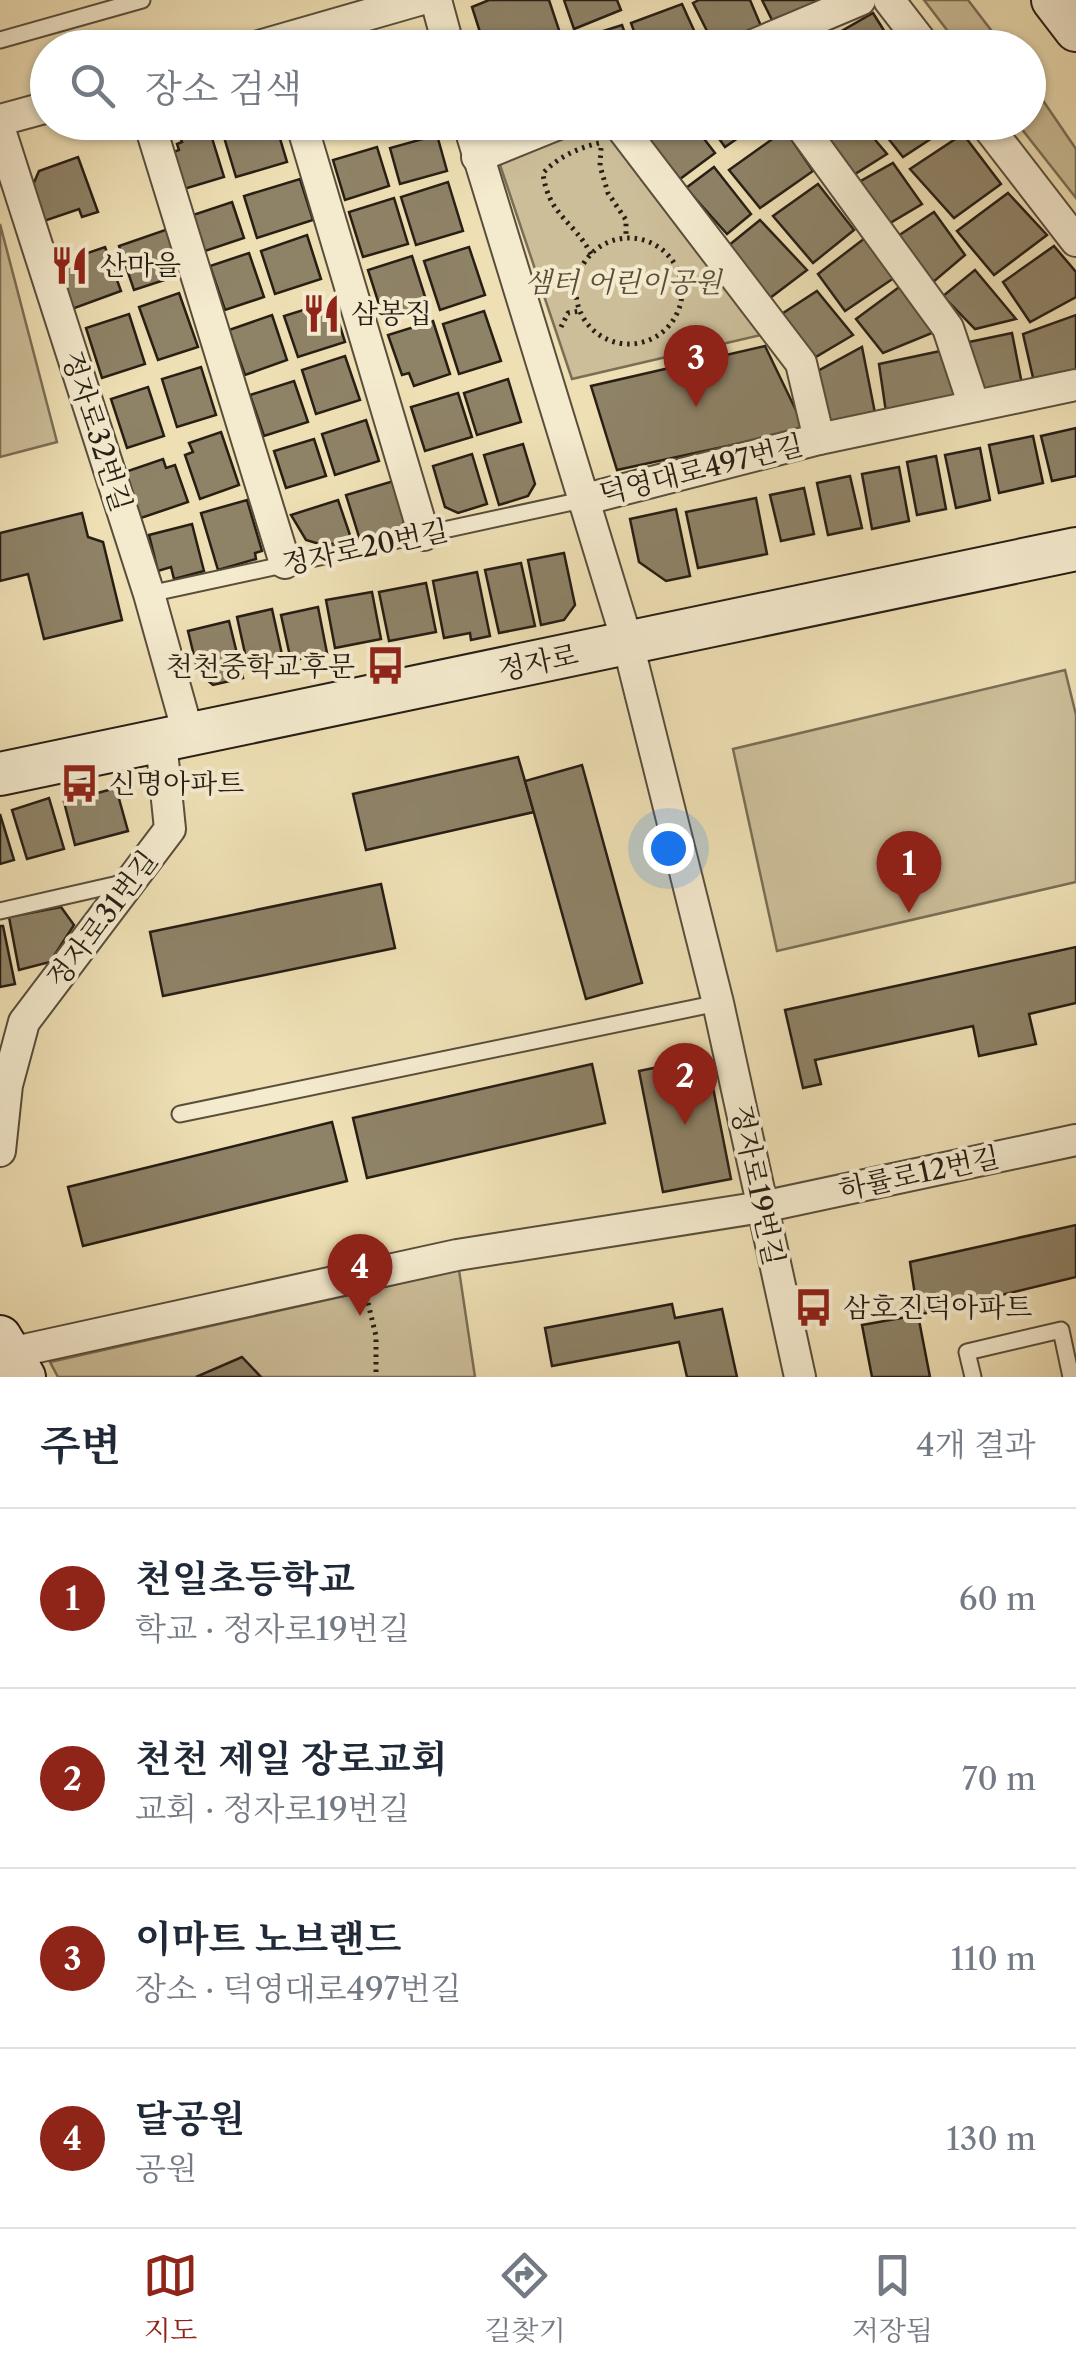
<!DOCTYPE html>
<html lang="ko">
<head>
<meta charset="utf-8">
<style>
	body { margin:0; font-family:"Libre Caslon Text","Noto Serif KR",serif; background:#f6f6f7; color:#1f2937 }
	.you { position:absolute; left:668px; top:848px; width:35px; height:35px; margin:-25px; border:8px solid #fff; border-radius:50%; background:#1a73e8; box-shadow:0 0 0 15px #1a73e833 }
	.badge { display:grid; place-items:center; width:65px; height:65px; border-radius:50%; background:#8f2418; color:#fff; font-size:32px; font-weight:700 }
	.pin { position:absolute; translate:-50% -82px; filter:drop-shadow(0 2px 5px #0008) }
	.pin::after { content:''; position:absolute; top:52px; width:35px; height:30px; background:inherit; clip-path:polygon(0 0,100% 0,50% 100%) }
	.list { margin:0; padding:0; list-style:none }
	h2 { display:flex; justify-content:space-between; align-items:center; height:130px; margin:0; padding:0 40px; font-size:42px }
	h2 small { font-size:32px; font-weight:400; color:#747a83 }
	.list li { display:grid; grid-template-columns:65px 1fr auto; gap:30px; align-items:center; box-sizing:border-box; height:180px; padding:0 40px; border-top:2px solid #e0e1e3 }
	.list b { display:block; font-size:38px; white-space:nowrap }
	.list p { margin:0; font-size:32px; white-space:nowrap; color:#747a83 }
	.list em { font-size:32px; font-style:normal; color:#747a83 }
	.icon { flex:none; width:55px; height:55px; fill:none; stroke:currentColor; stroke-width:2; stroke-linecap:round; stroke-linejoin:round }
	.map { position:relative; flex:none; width:1076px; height:1377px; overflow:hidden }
	.search { position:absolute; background:#fff; box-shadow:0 2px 8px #0004; left:30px; right:30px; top:30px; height:110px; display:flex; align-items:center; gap:25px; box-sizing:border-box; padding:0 35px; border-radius:55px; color:#747a83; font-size:38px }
	.sheet { height:850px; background:#fff }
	nav { display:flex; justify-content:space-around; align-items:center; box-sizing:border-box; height:140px; border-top:2px solid #e0e1e3; background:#fff; font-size:28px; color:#747a83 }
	nav a { display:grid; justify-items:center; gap:5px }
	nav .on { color:#8f2418 }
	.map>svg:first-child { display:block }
	.green { fill:#ccbe99; stroke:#7a6e56; stroke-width:2.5 }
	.building { fill:#8e8267; stroke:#271e14; stroke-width:2.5 }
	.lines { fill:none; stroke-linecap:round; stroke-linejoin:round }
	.lane-casing { stroke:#594e3c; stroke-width:19 }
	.street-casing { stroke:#594e3c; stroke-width:34 }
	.secondary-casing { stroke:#271e14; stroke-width:46 }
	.path { stroke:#271e14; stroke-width:5; stroke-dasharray:2.5 5; stroke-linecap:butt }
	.lane { stroke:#f4eace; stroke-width:15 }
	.street { stroke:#f4eace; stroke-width:30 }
	.secondary { stroke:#f4eace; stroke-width:42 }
	.labels { text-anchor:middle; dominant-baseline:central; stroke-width:8; stroke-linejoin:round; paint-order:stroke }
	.poi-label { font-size:28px; fill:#271e14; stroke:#f4eace; text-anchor:start }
	.park-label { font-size:28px; font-style:italic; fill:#594e3c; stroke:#f4eace }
	.street-label { font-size:28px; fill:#271e14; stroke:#f4eace }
</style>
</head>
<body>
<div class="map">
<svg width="1076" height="1377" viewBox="0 0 1076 1377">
	<rect width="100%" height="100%" fill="#eedfb4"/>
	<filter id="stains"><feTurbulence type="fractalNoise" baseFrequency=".002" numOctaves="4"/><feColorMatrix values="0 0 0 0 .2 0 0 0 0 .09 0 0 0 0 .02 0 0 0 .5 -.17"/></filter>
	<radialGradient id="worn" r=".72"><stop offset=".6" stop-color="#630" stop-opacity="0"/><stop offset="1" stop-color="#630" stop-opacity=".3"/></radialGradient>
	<g class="green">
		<polygon points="924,0 968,0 1004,47 960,47"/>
		<polygon points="1029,80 1076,149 1076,198 1017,123 1028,122"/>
		<polygon points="585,123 605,123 761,335 572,379 498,159"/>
		<polygon points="0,224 57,442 0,457"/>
		<polygon points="1065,670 1076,715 1076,882 777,951 733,749"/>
		<polygon points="459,1270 475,1377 58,1377 50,1362"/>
	</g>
	<g class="building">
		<polygon points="489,0 549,0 565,48 485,48 472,7"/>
		<polygon points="564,0 617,0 621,10 574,29"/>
		<polygon points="699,0 750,0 761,26 714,45 693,3"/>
		<polygon points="762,0 825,0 772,20"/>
		<polygon points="682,4 702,48 640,48 631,23"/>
		<polygon points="873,13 895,48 821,48 819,44"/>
		<polygon points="622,25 630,48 570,48 568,42"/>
		<polygon points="224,122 275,122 287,162 236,177 220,124"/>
		<polygon points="314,122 363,122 364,126 318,137"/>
		<polygon points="397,122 429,122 430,126 400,134"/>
		<polygon points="634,122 691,122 715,153 680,179 631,124"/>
		<polygon points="707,122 761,122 725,147"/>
		<polygon points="826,122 860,122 887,154 855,174 816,128"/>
		<polygon points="875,122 955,122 955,123 903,157"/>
		<polygon points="208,125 224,177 184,189 173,152 179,150 177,144 182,142 179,134"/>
		<polygon points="785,130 813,171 760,208 729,170"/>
		<polygon points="963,134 1001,184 954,218 910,169"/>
		<polygon points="437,135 447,171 400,184 390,148"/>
		<polygon points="377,147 389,186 345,200 333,160"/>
		<polygon points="78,157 98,212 82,217 79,209 44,221 32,187 39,171"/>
		<polygon points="893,163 922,204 890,223 859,182"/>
		<polygon points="714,167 751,214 727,234 686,188"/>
		<polygon points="300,179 313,220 257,238 244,196"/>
		<polygon points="448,182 463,231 416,245 401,197"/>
		<polygon points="818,184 854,230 813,263 773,216"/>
		<polygon points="1008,193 1047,235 994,275 957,231"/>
		<polygon points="394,198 408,244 363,257 349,212"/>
		<polygon points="232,202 244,238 202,252 190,216"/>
		<polygon points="934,212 965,255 932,283 898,236"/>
		<polygon points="760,220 807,270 770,298 728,246"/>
		<polygon points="168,229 183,274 134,290 119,246"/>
		<polygon points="307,235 321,279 275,294 261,251"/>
		<polygon points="865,238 894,278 845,311 818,274"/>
		<polygon points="1054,246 1076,272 1076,297 1030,322 1003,282"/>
		<polygon points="105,247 121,291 72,309 56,264"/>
		<polygon points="469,247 485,295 440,310 424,261"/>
		<polygon points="249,253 264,297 225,310 210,266"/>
		<polygon points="412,256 428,306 384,320 368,270"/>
		<polygon points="975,270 1016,319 975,329 943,296"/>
		<polygon points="902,285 937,331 883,353 856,319"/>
		<polygon points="817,291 853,335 814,358 780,315"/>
		<polygon points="179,293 198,347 158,360 139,307"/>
		<polygon points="332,301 345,342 298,357 284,316"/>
		<polygon points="484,311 501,361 459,374 443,324"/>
		<polygon points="129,314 145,364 102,378 86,328"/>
		<polygon points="272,315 287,360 245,375 229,330"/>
		<polygon points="1076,315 1076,372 1034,382 1023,334"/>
		<polygon points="433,321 450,374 414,386 409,373 402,375 388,335"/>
		<polygon points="1012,333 1022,384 983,392 969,342"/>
		<polygon points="765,346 805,429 617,470 591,386"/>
		<polygon points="862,347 875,413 829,426 816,372"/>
		<polygon points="945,350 959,399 886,412 879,364"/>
		<polygon points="345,356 360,400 316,414 302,370"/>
		<polygon points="201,367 216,415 177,427 162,379"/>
		<polygon points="508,379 521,422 477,435 464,393"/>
		<polygon points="294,381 308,422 264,436 250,395"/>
		<polygon points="148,387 164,436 127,448 111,399"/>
		<polygon points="458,393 472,437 425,451 411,407"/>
		<polygon points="366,420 379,461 335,475 322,434"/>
		<polygon points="1076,428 1076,476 1052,481 1041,436"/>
		<polygon points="221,432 239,485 200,499 185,455 193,452 189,443"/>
		<polygon points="1033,436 1043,483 999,493 989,445"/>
		<polygon points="314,439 326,476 286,488 274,451"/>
		<polygon points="523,444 535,484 528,496 499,505 484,455"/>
		<polygon points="980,448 990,500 956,508 945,455"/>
		<polygon points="472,454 487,504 458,513 445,507 433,466"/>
		<polygon points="936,456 946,509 917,515 907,462"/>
		<polygon points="163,459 166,468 175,465 188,502 141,518 125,472"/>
		<polygon points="899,467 909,521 872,529 862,474"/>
		<polygon points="850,476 862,528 828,535 817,483"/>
		<polygon points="397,480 408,516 400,528 360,540 346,495"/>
		<polygon points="804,488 814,534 781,541 770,495"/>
		<polygon points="756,498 767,554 698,568 686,512"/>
		<polygon points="247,500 262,551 255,553 256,559 218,570 201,513"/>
		<polygon points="338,500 351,538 326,546 306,540 291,515"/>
		<polygon points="676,509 690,576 666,581 639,562 630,519"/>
		<polygon points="82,513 88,537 103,542 122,620 44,639 28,574 0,581 0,533"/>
		<polygon points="192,524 204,571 174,579 171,567 158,571 149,535"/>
		<polygon points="564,553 575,605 564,620 541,625 528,560"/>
		<polygon points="521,563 535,626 499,633 485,570"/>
		<polygon points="477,572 490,636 471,640 470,633 444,638 433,581"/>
		<polygon points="426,583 436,632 389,641 379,592"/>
		<polygon points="372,592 381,639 335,648 326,600"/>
		<polygon points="318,607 327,653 291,661 281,615"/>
		<polygon points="272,609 283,659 248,667 237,617"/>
		<polygon points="229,621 243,678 213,685 198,672 188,631"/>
		<polygon points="518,757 534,812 366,850 353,794"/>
		<polygon points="582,765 642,983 586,999 525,781"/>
		<polygon points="116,788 128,831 75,845 64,802"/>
		<polygon points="49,798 64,849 27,859 12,810"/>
		<polygon points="0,814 14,860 0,864"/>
		<polygon points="381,884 395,948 163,996 150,932"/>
		<polygon points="61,907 74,925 50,962 19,970 9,917"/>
		<polygon points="0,926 3,926 15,984 0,987"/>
		<polygon points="1076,947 1076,1003 1029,1014 1036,1044 979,1056 973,1026 815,1060 821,1084 803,1088 785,1010"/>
		<polygon points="707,1057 731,1179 663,1192 639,1071"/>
		<polygon points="592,1064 605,1123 367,1178 353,1118"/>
		<polygon points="332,1122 347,1181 83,1246 68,1187"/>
		<polygon points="1076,1225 1076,1277 918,1315 910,1262"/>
		<polygon points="672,1304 675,1318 722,1309 737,1377 687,1377 679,1342 552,1366 545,1328"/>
		<polygon points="918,1315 930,1377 872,1377 862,1325"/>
		<polygon points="242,1357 261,1377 196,1377"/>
	</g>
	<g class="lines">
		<defs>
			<g id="lane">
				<polyline points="0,40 142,0"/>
				<polyline points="149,594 582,500"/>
				<polyline points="0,911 127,882"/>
				<polyline points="180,1114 718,1003"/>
				<polyline points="973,1377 967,1352 1061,1330 1071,1377"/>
			</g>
			<g id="street">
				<polyline points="436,0 449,48"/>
				<polyline points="889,0 926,48"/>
				<polyline points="252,48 419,0"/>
				<polyline points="746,48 860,0"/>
				<polyline points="0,120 48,107"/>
				<polyline points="149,122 285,563"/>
				<polyline points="301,122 424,535"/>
				<polyline points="468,122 628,644 718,1003 800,1377"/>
				<polyline points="617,122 801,363 819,439"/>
				<polyline points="798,122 948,328 974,406"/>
				<polyline points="984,122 1076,241"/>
				<polyline points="0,130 149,594 188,733"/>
				<polyline points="477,157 563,122"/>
				<polyline points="582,500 819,439 1076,385"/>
				<polyline points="0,1151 7,1085 24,1022 170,829 161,741"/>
				<polyline points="10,1353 457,1255 762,1207 1076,1140"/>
			</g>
			<g id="secondary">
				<polyline points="1053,0 1076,30"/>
				<polyline points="0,774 1076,549"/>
				<polyline points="0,1337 24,1377"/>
			</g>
		</defs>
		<use href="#lane" class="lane-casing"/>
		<use href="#street" class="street-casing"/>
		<use href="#secondary" class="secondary-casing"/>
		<g class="path">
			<polyline points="601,148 600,166 608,193 626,220 626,238"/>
			<circle cx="629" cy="291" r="53"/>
			<path d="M591 254C574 221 548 215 543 173 558 157 578 148 599 143"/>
			<polyline points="561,327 568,313 580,311"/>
			<polyline points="368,1303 376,1336 376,1377"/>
		</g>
		<use href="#lane" class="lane"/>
		<use href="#street" class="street"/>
		<use href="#secondary" class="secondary"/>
	</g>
	<defs>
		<symbol id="restaurant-bare" viewBox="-9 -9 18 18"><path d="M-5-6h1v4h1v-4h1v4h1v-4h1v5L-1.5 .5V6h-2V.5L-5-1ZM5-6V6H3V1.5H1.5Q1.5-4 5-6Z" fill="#8f2418" stroke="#f4eace" stroke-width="2.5" paint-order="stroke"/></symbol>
		<symbol id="bus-bare" viewBox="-9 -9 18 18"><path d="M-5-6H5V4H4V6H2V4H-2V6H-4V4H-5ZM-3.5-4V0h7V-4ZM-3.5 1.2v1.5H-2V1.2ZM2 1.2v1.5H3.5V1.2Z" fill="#8f2418" stroke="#f4eace" stroke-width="2.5" paint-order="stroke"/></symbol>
	</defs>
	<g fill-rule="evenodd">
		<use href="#restaurant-bare" x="42" y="238" width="55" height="55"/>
		<use href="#restaurant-bare" x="294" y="286" width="55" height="55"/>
		<use href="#bus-bare" x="358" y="638" width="55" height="55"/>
		<use href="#bus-bare" x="52" y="756" width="55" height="55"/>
		<use href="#bus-bare" x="786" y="1280" width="55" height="55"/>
	</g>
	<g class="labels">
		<g class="poi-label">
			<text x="100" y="265">산마을</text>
			<text x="351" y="313">삼봉집</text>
			<text x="355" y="666" text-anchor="end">천천중학교후문</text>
			<text x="109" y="783">신명아파트</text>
			<text x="843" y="1307">삼호진덕아파트</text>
		</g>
		<g class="park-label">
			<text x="623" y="282">샘터 어린이공원</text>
		</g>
		<g class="street-label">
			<text transform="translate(97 431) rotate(72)">정자로32번길</text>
			<text transform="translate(701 469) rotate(-14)">덕영대로497번길</text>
			<text transform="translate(365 547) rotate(-12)">정자로20번길</text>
			<text transform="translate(538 662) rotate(-12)">정자로</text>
			<text transform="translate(102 919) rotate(-53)">정자로31번길</text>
			<text transform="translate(919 1173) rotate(-12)">하률로12번길</text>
			<text transform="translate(758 1185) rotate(78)">정자로19번길</text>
		</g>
	</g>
	<rect width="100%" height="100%" filter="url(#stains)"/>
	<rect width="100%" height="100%" fill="url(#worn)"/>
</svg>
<div class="you"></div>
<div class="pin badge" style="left:909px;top:913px">1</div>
<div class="pin badge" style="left:685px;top:1125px">2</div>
<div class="pin badge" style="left:696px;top:407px">3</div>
<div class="pin badge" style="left:360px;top:1316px">4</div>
<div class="search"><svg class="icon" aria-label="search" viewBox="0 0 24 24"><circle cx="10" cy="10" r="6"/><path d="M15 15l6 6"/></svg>장소 검색</div>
</div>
<section class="sheet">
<h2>주변<small>4개 결과</small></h2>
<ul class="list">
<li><span class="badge">1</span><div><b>천일초등학교</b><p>학교 · 정자로19번길</p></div><em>60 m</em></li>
<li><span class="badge">2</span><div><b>천천 제일 장로교회</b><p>교회 · 정자로19번길</p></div><em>70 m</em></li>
<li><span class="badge">3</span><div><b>이마트 노브랜드</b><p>장소 · 덕영대로497번길</p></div><em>110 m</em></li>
<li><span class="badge">4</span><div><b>달공원</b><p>공원</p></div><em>130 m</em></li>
</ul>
</section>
<nav>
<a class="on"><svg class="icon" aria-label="map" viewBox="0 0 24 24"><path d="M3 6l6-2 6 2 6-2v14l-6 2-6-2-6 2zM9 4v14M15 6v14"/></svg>지도</a>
<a><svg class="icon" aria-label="directions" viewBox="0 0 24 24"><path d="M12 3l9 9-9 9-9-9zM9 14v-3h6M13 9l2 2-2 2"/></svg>길찾기</a>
<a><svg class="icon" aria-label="saved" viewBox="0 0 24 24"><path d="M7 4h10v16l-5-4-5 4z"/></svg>저장됨</a>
</nav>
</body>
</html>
